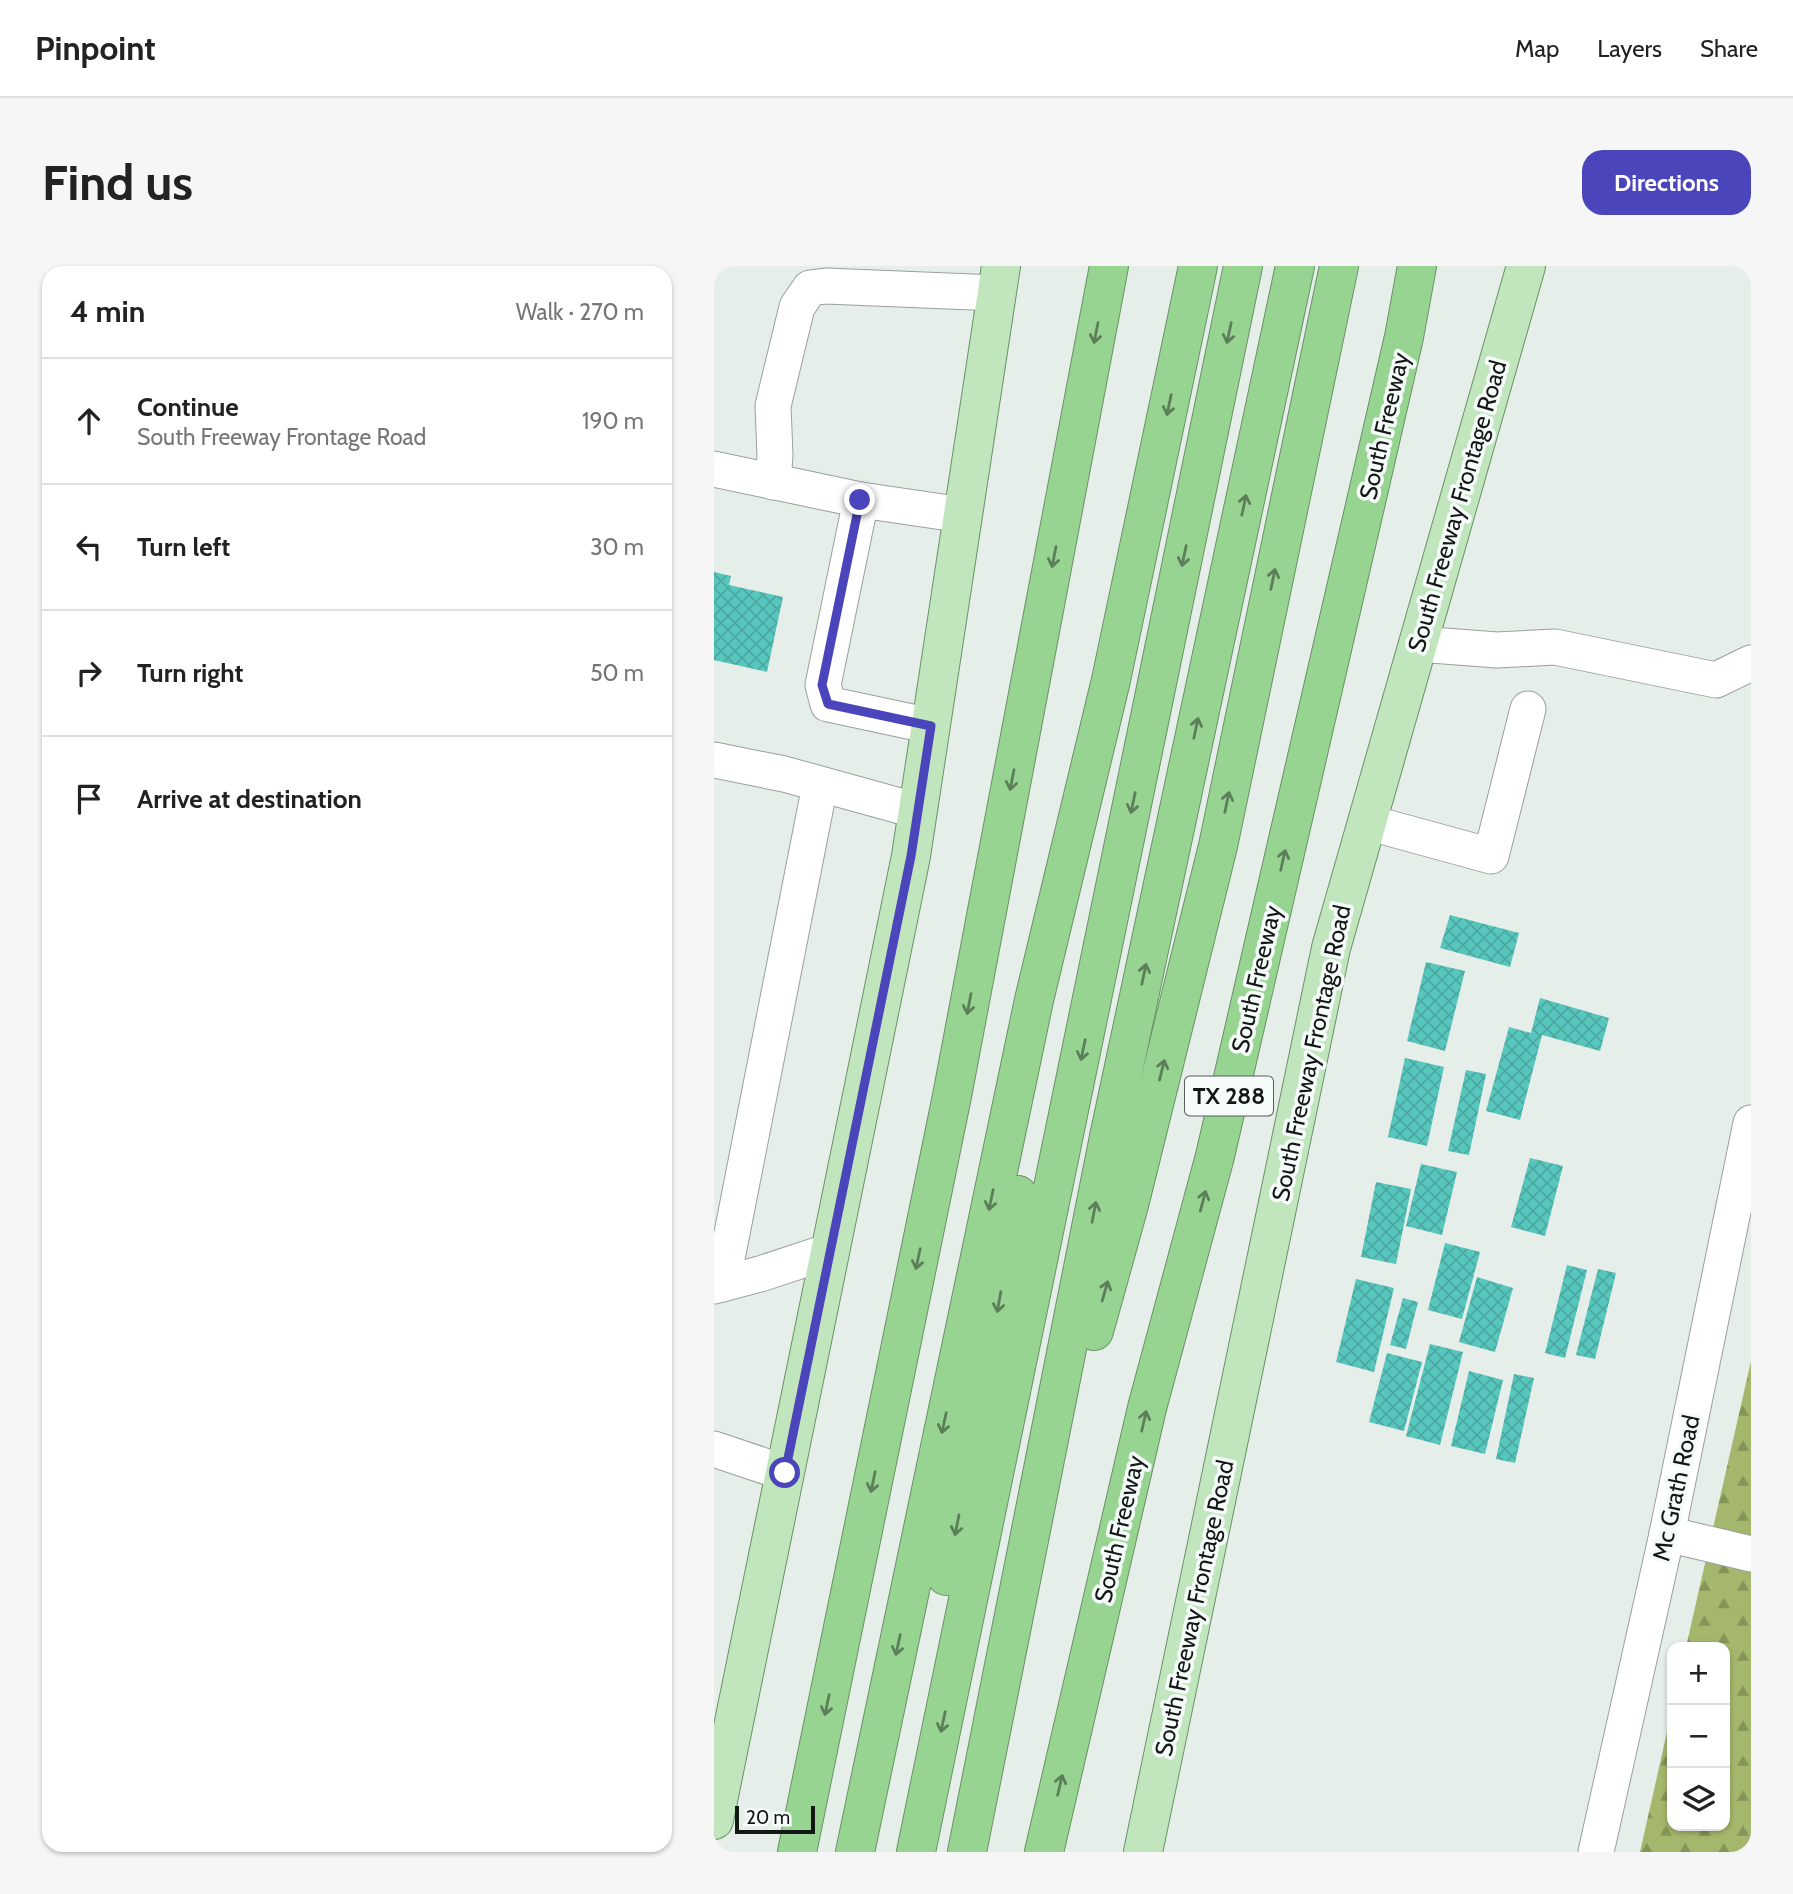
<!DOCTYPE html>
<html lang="en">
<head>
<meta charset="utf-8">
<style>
	body { margin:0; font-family:Cabin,sans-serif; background:#f6f6f6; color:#222 }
	.controls { position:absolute; right:21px; bottom:21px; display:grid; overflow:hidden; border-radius:14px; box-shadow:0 2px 5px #0004 }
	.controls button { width:63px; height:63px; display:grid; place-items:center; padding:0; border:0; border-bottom:2px solid #e0e0e0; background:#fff; color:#222; font:35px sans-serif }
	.scale { position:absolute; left:21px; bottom:18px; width:80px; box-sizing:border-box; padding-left:7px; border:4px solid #141716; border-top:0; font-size:19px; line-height:24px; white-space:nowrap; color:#141716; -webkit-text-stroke:5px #f4fbf8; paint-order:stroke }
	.stop { position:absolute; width:21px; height:21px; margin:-16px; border:5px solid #4b45bb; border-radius:50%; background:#fff }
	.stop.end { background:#4b45bb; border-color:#fff; box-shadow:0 2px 7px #0008 }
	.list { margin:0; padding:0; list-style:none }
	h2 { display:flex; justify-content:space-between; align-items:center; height:91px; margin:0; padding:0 28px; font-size:30px }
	h2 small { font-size:23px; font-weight:400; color:#767676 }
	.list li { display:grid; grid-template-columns:46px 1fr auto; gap:21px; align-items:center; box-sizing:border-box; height:126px; padding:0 28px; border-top:2px solid #e0e0e0 }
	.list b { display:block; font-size:26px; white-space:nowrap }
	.list p { margin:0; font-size:23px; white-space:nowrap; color:#767676 }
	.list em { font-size:23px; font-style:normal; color:#767676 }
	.icon { flex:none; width:38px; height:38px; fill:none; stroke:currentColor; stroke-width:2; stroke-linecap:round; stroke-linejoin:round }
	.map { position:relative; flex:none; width:1037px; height:1586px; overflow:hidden; border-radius:21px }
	header { display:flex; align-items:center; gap:42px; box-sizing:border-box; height:98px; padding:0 35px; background:#fff; border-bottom:2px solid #e0e0e0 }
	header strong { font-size:33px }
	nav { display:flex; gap:38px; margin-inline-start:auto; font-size:24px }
	.intro { display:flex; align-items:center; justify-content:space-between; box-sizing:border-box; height:168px; padding:0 42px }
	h1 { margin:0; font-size:49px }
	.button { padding:18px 32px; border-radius:21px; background:#4b45bb; color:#fff; font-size:24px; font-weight:700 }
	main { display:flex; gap:42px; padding:0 42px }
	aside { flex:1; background:#fff; border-radius:21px; box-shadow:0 2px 5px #0004 }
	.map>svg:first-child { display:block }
	.forest { fill:url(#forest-firs) }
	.building { fill:url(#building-cross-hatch) }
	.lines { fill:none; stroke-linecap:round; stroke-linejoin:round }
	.minor-casing { stroke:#99a09d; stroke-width:37 }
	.major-casing { stroke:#699266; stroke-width:40 }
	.highway-casing { stroke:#699266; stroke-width:40 }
	.minor { stroke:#fff; stroke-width:35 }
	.major { stroke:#c1e5bd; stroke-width:38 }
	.highway { stroke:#97d491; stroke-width:38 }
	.oneway { stroke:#5c7f5a }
	.route { stroke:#4b45bb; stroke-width:9 }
	.labels { text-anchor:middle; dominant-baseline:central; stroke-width:7; stroke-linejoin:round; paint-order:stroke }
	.shield { fill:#f4fbf8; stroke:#575b5a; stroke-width:2 }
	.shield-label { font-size:23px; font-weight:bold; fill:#141716 }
	.street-label { font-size:24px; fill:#141716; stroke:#f4fbf8 }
</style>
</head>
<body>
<header>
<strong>Pinpoint</strong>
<nav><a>Map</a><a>Layers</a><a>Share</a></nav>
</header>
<div class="intro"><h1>Find us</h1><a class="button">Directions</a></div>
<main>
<aside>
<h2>4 min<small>Walk · 270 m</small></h2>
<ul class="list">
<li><svg class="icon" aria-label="ahead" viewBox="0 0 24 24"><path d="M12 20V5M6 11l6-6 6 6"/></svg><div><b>Continue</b><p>South Freeway Frontage Road</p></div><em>190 m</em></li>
<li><svg class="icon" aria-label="left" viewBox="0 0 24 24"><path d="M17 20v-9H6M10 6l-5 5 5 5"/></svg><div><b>Turn left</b></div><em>30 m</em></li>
<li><svg class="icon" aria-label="right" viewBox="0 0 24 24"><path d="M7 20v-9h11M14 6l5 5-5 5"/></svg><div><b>Turn right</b></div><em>50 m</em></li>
<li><svg class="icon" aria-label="arrive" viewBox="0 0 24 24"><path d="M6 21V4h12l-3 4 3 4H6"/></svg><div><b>Arrive at destination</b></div></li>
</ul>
</aside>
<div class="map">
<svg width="1037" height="1586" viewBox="0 0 1037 1586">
	<defs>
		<pattern id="forest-firs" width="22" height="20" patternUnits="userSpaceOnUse" patternTransform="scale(1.75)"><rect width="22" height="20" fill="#a5b76c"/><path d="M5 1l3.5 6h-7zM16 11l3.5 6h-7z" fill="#859458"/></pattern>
		<pattern id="building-cross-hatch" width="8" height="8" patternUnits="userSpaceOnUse" patternTransform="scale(1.75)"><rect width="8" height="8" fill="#57c6bd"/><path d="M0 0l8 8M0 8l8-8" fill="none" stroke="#4ba9a2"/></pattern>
	</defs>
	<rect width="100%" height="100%" fill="#e6eeea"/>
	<polygon class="forest" points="1037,1095 1037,1586 926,1586 958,1444 958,1560 1011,1560 1011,1381 972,1381"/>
	<g class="building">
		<polygon points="0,306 17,310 15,319 69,331 53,406 0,394"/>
		<polygon points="736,649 805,667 796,701 726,682"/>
		<polygon points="712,696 751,705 731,785 693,775"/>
		<polygon points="826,732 895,752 886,785 828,769 806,854 772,845 795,761 817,767"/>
		<polygon points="691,792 730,801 713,880 674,871"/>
		<polygon points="752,804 772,808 755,889 734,885"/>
		<polygon points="816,892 849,900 831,970 797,961"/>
		<polygon points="707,898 743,906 728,969 692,960"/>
		<polygon points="662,916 697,923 682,998 647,991"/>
		<polygon points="731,977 766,986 748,1053 714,1044"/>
		<polygon points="853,999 873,1004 851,1092 831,1087"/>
		<polygon points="884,1003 902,1007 881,1093 862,1089"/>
		<polygon points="763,1011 799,1022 781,1086 745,1076"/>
		<polygon points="642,1013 680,1022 660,1106 622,1096"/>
		<polygon points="689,1032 704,1036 692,1083 676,1079"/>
		<polygon points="716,1078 749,1086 726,1179 692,1170"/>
		<polygon points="673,1087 708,1096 690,1165 655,1156"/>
		<polygon points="755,1105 789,1114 771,1188 737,1180"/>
		<polygon points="800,1108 820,1112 801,1197 782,1193"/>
	</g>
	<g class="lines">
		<defs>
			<g id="minor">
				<polyline points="0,203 147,234 109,419 114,438 217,460"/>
				<polyline points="59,216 61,189 59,140 83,41 96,22 112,20 283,27"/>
				<polyline points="147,234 249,249"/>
				<polyline points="704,378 783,384 841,381 1002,414 1037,397"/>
				<polyline points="0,494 70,508 204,545"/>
				<polyline points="653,556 777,590 814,443"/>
				<polyline points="8,1018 106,519"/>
				<polyline points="0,1020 46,1008 116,985"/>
				<polyline points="0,1183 71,1207"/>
				<polyline points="953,1268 1037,1288"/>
				<polyline points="882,1586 953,1268 1037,857"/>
			</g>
			<g id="major">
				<polyline points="0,1554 197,590 287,0"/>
				<polyline points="429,1586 617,682 812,0"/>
			</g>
			<g id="highway">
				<polyline points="380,1065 415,939 504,580 625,0"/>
				<polyline points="232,1310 271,1116 304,929"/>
				<polyline points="83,1586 238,830 395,0"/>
				<polyline points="141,1586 320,734 397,414 484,0"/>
				<polyline points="202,1586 529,0"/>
				<polyline points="253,1586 395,871 581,0"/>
				<polyline points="330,1586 433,1142 501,890 690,71 703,0"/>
			</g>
		</defs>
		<use href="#minor" class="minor-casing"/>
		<use href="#major" class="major-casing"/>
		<use href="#highway" class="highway-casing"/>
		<use href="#minor" class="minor"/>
		<use href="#major" class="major"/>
		<use href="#highway" class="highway"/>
	</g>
	<defs><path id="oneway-shaft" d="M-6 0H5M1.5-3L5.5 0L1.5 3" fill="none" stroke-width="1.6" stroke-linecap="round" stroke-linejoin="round" transform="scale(1.75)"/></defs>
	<g class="oneway">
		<use href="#oneway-shaft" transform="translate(382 67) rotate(101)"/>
		<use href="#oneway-shaft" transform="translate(515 67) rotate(102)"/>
		<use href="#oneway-shaft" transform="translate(455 139) rotate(102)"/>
		<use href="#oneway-shaft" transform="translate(530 239) rotate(-78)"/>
		<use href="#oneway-shaft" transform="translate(470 290) rotate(102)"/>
		<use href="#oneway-shaft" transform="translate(340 291) rotate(101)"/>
		<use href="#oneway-shaft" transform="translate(559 313) rotate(-78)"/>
		<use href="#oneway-shaft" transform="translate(482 462) rotate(-78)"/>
		<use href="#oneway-shaft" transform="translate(298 514) rotate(101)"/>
		<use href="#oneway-shaft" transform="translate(513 536) rotate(-78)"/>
		<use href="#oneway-shaft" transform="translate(419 537) rotate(102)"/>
		<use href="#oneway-shaft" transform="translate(569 594) rotate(-77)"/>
		<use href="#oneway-shaft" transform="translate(430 708) rotate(-78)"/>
		<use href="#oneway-shaft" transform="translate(255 738) rotate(101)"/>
		<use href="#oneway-shaft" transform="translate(369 784) rotate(102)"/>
		<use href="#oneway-shaft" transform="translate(448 804) rotate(-76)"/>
		<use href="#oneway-shaft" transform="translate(277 934) rotate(102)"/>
		<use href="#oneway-shaft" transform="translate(489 935) rotate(-75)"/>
		<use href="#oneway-shaft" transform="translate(380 946) rotate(-79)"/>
		<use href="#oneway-shaft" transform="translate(204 993) rotate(102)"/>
		<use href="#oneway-shaft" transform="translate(391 1025) rotate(-74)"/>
		<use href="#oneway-shaft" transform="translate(285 1036) rotate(100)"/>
		<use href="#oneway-shaft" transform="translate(430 1155) rotate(-77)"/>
		<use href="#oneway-shaft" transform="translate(230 1157) rotate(102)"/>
		<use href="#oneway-shaft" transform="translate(159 1216) rotate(102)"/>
		<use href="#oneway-shaft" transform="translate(243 1259) rotate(101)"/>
		<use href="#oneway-shaft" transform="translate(184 1379) rotate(102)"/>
		<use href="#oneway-shaft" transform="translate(113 1439) rotate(102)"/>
		<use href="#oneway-shaft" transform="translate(229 1456) rotate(102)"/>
		<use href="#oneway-shaft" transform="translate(346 1519) rotate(-77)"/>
	</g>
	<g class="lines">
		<polyline class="route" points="71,1207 197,590 217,460 114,438 108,419 146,234"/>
	</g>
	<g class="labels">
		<rect class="shield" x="471" y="810.5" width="88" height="39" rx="5"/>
		<g class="shield-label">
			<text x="515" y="830">TX 288</text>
		</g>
		<g class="street-label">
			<text transform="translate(670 160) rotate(-77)">South Freeway</text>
			<text transform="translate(743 240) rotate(-74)">South Freeway Frontage Road</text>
			<text transform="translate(542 713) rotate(-77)">South Freeway</text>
			<text transform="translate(597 787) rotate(-78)">South Freeway Frontage Road</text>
			<text transform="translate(962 1222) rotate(-78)">Mc Grath Road</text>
			<text transform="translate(405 1263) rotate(-77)">South Freeway</text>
			<text transform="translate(480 1342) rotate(-78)">South Freeway Frontage Road</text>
		</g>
	</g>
</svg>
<div class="controls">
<button>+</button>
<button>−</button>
<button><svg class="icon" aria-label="layers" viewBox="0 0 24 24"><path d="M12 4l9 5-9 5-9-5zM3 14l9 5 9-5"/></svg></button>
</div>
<div class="scale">20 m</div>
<div class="stop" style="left:71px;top:1207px"></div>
<div class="stop end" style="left:146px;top:234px"></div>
</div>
</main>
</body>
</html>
